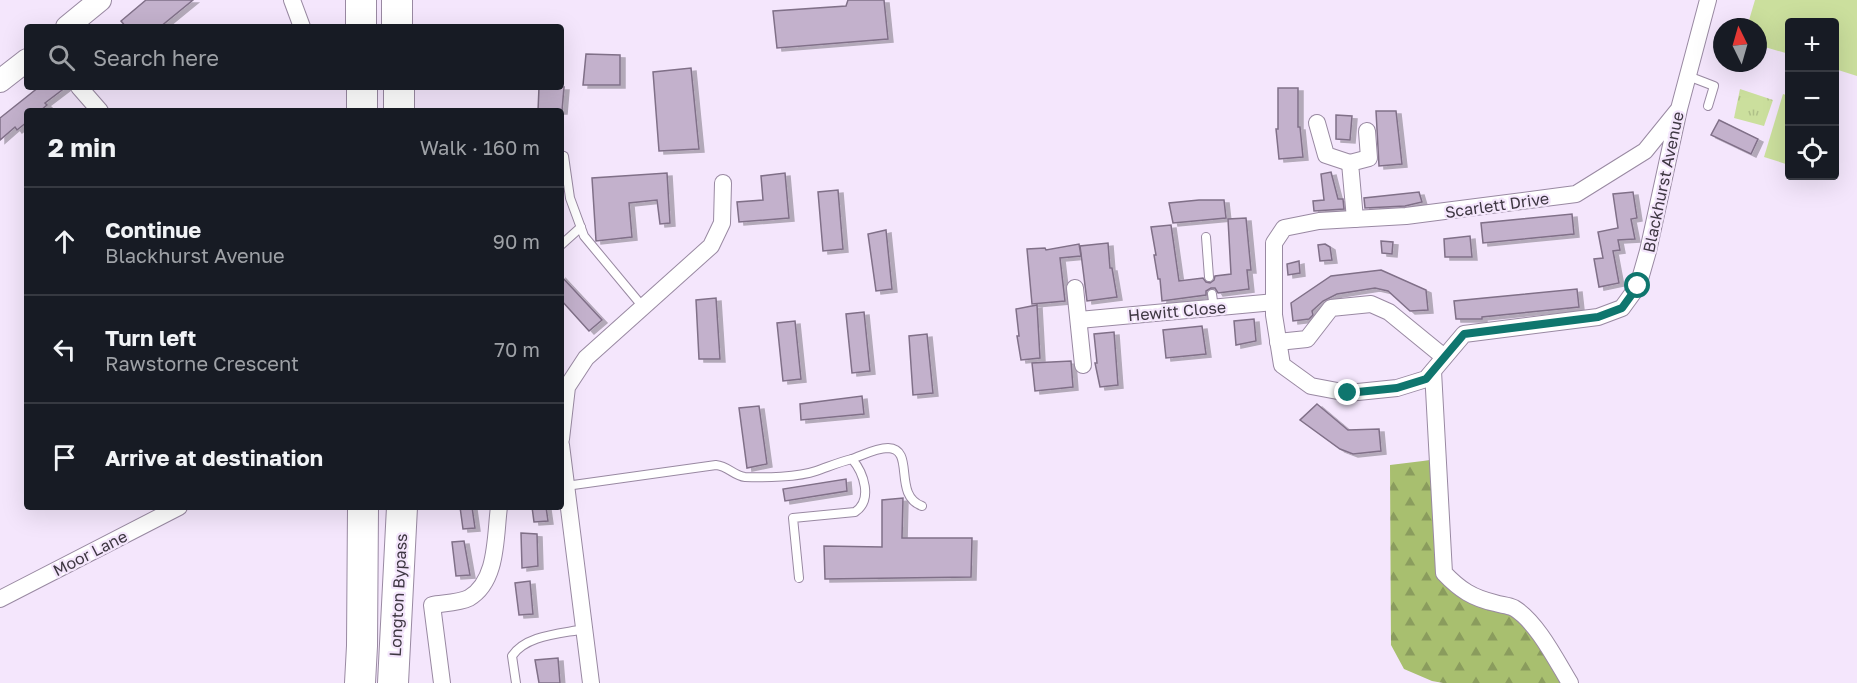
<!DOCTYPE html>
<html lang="en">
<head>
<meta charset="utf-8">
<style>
	body { margin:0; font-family:"Golos Text",sans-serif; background:#20242c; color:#f1f3f6 }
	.controls { position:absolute; right:18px; top:18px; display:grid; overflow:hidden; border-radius:6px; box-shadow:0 6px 24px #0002 }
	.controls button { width:54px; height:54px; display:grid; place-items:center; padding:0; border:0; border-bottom:2px solid #363941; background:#171b24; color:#f1f3f6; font:30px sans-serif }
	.compass { position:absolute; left:1713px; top:18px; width:54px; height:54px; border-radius:50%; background:#171b24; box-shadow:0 6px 24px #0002; rotate:355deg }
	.stop { position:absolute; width:18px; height:18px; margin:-14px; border:4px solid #0f766e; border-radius:50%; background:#fff }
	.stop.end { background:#0f766e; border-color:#fff; box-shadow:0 2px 6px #0008 }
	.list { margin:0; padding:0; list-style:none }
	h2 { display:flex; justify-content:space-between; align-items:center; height:78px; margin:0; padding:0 24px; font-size:26px }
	h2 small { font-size:20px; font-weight:400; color:#9ea1a6 }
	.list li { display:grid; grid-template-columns:39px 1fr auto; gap:18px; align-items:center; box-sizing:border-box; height:108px; padding:0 24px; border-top:2px solid #363941 }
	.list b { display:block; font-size:22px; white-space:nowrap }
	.list p { margin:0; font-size:20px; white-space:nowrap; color:#9ea1a6 }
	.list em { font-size:20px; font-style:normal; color:#9ea1a6 }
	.icon { flex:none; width:33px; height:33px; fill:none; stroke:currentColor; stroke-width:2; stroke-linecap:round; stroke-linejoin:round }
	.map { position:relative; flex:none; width:1857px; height:683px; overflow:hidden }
	.search { position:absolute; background:#171b24; box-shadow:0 6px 24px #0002; left:24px; top:24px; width:540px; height:66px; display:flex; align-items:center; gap:15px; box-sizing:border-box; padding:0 21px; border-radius:6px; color:#9ea1a6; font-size:22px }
	.panel { position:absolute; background:#171b24; box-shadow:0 6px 24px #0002; left:24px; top:108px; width:540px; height:402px; border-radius:6px }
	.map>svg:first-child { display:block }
	.grass { fill:url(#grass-tufts) }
	.forest { fill:url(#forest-firs) }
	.park { fill:#cbdf9d }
	.building { fill:#c3b1cc; stroke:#807088; stroke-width:1.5; filter:url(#shadow) }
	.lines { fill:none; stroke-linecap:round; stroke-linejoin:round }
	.lane-casing { stroke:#9989a2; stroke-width:10 }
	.street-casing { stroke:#9989a2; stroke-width:18 }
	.secondary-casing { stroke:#9989a2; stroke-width:24 }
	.highway-casing { stroke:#9989a2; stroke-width:32 }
	.lane { stroke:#fff; stroke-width:8 }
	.street { stroke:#fff; stroke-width:16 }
	.secondary { stroke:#fff; stroke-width:22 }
	.highway { stroke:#fff; stroke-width:30 }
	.route { stroke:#0f766e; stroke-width:8 }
	.labels { text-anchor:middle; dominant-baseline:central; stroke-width:4.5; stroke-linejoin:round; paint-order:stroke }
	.street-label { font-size:16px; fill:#3e3742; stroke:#f4e6fc }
</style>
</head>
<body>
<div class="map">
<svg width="1857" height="683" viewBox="0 0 1857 683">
	<defs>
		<pattern id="grass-tufts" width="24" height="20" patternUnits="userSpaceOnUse" patternTransform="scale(1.5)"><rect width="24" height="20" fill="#cbdf9d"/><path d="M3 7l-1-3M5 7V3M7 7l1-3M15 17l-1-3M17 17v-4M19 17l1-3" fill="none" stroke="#afc088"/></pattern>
		<pattern id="forest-firs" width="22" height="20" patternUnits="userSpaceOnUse" patternTransform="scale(1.5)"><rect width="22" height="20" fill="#a8bf6f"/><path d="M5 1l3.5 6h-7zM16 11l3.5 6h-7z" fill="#8a9c5d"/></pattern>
		<filter id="shadow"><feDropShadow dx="5" dy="3" stdDeviation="0" flood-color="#0004"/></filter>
	</defs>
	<rect width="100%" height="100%" fill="#f4e6fc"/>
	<polygon class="grass" points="1740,89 1773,100 1764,126 1734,118"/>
	<polygon class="forest" points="1431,460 1439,570 1515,614 1566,683 1443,683 1432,681 1404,669 1391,645 1390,465"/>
	<g class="park">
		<polygon points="1755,0 1857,0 1857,76 1835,69 1834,22 1790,22 1789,54 1758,45 1758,27 1747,27"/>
		<polygon points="1783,94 1789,96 1789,165 1764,157"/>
	</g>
	<g class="building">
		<polygon points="146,0 193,0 160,27 126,27 121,21"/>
		<polygon points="848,0 884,0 888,39 777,48 773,11 846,6"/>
		<polygon points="586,54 620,55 620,85 583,85"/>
		<polygon points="691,68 699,149 659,151 653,72"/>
		<polygon points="39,87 66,87 45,103 47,105 40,111 27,111 27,122 17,130 15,127 0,140 0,118"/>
		<polygon points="539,87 564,87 562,111 538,111"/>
		<polygon points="1278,88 1298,88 1298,127 1300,127 1303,157 1279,159 1276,129 1278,129"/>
		<polygon points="1376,111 1396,111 1402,164 1379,166"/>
		<polygon points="1336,115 1352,116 1350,140 1336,139"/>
		<polygon points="1719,120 1758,139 1751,154 1711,135"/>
		<polygon points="1331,172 1338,199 1343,199 1344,209 1314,211 1313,201 1324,200 1321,174"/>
		<polygon points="667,173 670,223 660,224 657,200 629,203 632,237 596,241 592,178"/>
		<polygon points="785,173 789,218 739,222 737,202 763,200 761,176"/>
		<polygon points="838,190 843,249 823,251 818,192"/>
		<polygon points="1419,192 1422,202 1405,206 1365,208 1364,198"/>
		<polygon points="1633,192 1637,218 1631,219 1635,239 1618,240 1620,250 1613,251 1619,283 1599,287 1594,259 1603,258 1598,232 1618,228 1613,194"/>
		<polygon points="1199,200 1224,200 1226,218 1173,223 1169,203"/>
		<polygon points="1572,214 1574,234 1483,243 1481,223"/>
		<polygon points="1246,218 1251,270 1247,270 1249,289 1218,293 1215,288 1211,288 1206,291 1206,295 1162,301 1160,279 1158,279 1154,255 1156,255 1151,227 1171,225 1179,281 1203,278 1206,282 1210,283 1214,280 1215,276 1231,274 1228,219"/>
		<polygon points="886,230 892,289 876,291 868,234"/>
		<polygon points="1470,236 1472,257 1445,257 1444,239"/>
		<polygon points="1381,241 1393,242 1392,254 1382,253"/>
		<polygon points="1108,243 1110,268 1112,268 1117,297 1087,301 1080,246"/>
		<polygon points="1079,244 1081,256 1060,258 1065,301 1032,304 1027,249 1045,248 1046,250"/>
		<polygon points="1325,244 1330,247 1332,260 1320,261 1318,245"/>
		<polygon points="1299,261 1300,273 1288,275 1287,264"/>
		<polygon points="1381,270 1426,290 1428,310 1410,311 1388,291 1375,288 1337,294 1323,301 1312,311 1313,315 1309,319 1293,321 1291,303 1331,276"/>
		<polygon points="561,276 602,320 589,331 561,300"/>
		<polygon points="1577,289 1579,307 1482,317 1482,319 1456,319 1454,301"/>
		<polygon points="716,298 720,359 699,359 696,300"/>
		<polygon points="1037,305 1040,358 1021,360 1017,336 1019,336 1016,309"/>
		<polygon points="864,312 870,371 852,373 846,314"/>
		<polygon points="1254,319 1256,341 1236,345 1234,321"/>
		<polygon points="795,321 801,379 783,381 777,323"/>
		<polygon points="1202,326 1206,354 1166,358 1163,330"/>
		<polygon points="1114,332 1118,385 1100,387 1095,363 1097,363 1094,334"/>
		<polygon points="927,334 933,393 913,395 909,336"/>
		<polygon points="1071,361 1073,387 1035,391 1032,363"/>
		<polygon points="862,396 864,414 801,420 800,404"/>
		<polygon points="1317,404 1348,430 1379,429 1381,451 1353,454 1340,449 1300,420"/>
		<polygon points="759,406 767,464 747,468 739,408"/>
		<polygon points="846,479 847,491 785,501 783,489"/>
		<polygon points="903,498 902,538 972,538 971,577 825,579 824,546 882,547 882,500"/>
		<polygon points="460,507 472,507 475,528 463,529"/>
		<polygon points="532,507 546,507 548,521 534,522"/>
		<polygon points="521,533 537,534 538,566 522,568"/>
		<polygon points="464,541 470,575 456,576 452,542"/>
		<polygon points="530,581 533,614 519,615 515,583"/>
		<polygon points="558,658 560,683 539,683 535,660"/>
	</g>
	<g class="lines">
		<defs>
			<g id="lane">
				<polyline points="1688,76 1714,86 1708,106"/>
				<polyline points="561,155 564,156 570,198 584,236 643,307"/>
				<polyline points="1206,237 1209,277"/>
				<polyline points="561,245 581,227"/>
				<polyline points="1212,294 1214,308"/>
				<path d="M852 459C863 455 876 448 888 448 916 449 892 495 922 506"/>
				<path d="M566 486 716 465C728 466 734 476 745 477 764 478 799 477 816 471 828 467 839 462 852 459 864 473 873 500 855 512L793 518 799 578"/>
				<path d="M516 683 512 656C526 635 560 634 584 629"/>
			</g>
			<g id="street">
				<polyline points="292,0 302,27"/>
				<polyline points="79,87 100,111"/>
				<polyline points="1679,109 1645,151 1576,194 1406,216 1319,221 1284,228 1274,243 1274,315 1282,365 1311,386 1348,393 1397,388 1426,379 1464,334 1598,317 1622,308 1638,286 1648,251 1679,109 1708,0"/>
				<polyline points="1317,123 1326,155 1350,163"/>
				<polyline points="1355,219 1350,163 1369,158 1367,131"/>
				<polyline points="1075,288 1083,365"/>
				<polyline points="1079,320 1274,302"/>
				<polyline points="1278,342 1307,339 1331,308 1371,304 1389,312 1444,357"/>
				<path d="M1433 371 1444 573C1460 590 1473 598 1495 603 1501 605 1508 605 1514 608 1537 622 1556 660 1570 683"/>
				<polyline points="561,439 567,387 586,358 711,246 722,223 723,183"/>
				<polyline points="561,445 591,683"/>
				<polyline points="0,599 179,507"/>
				<path d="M442 683 432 605C443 603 459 603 469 598 498 581 495 536 499 507"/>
			</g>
			<g id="secondary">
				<polyline points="67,27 100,0"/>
				<polyline points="0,81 27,60"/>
			</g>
			<g id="highway">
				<polyline points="361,0 361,27"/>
				<polyline points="397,0 397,27"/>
				<polyline points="362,87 362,111"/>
				<polyline points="399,87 399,111"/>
				<polyline points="360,683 362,646 363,507"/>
				<polyline points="393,683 402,507"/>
			</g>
		</defs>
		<use href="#lane" class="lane-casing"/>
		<use href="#street" class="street-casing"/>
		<use href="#secondary" class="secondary-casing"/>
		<use href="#highway" class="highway-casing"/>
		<use href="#lane" class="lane"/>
		<use href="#street" class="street"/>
		<use href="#secondary" class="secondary"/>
		<use href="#highway" class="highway"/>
	</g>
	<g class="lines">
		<polyline class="route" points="1348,393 1397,388 1426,379 1464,334 1598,317 1622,308 1638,286"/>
	</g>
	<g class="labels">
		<g class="street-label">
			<text transform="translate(1663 182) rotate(-78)">Blackhurst Avenue</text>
			<text transform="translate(1497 205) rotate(-8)">Scarlett Drive</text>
			<text transform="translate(1177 311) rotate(-5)">Hewitt Close</text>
			<text transform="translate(90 553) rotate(-27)">Moor Lane</text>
			<text transform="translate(398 595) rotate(-87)">Longton Bypass</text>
		</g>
	</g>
</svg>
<div class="controls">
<button>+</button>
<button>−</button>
<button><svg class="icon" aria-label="locate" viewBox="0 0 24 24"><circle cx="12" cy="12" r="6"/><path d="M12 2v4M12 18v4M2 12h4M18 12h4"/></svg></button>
</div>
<svg class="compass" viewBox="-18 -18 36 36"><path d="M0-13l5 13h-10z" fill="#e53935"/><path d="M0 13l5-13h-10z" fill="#9ea1a6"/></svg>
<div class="stop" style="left:1638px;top:286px"></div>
<div class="stop end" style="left:1348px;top:393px"></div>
<div class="search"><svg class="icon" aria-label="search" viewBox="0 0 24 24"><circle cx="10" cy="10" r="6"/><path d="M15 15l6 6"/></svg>Search here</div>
<section class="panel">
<h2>2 min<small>Walk · 160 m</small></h2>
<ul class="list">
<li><svg class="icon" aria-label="ahead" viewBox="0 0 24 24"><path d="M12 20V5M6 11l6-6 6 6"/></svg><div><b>Continue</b><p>Blackhurst Avenue</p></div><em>90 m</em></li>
<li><svg class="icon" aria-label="left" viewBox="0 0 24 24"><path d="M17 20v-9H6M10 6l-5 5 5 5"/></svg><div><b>Turn left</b><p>Rawstorne Crescent</p></div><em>70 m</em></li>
<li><svg class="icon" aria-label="arrive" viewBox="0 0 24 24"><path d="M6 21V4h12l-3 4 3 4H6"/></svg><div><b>Arrive at destination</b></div></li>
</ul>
</section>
</div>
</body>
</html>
